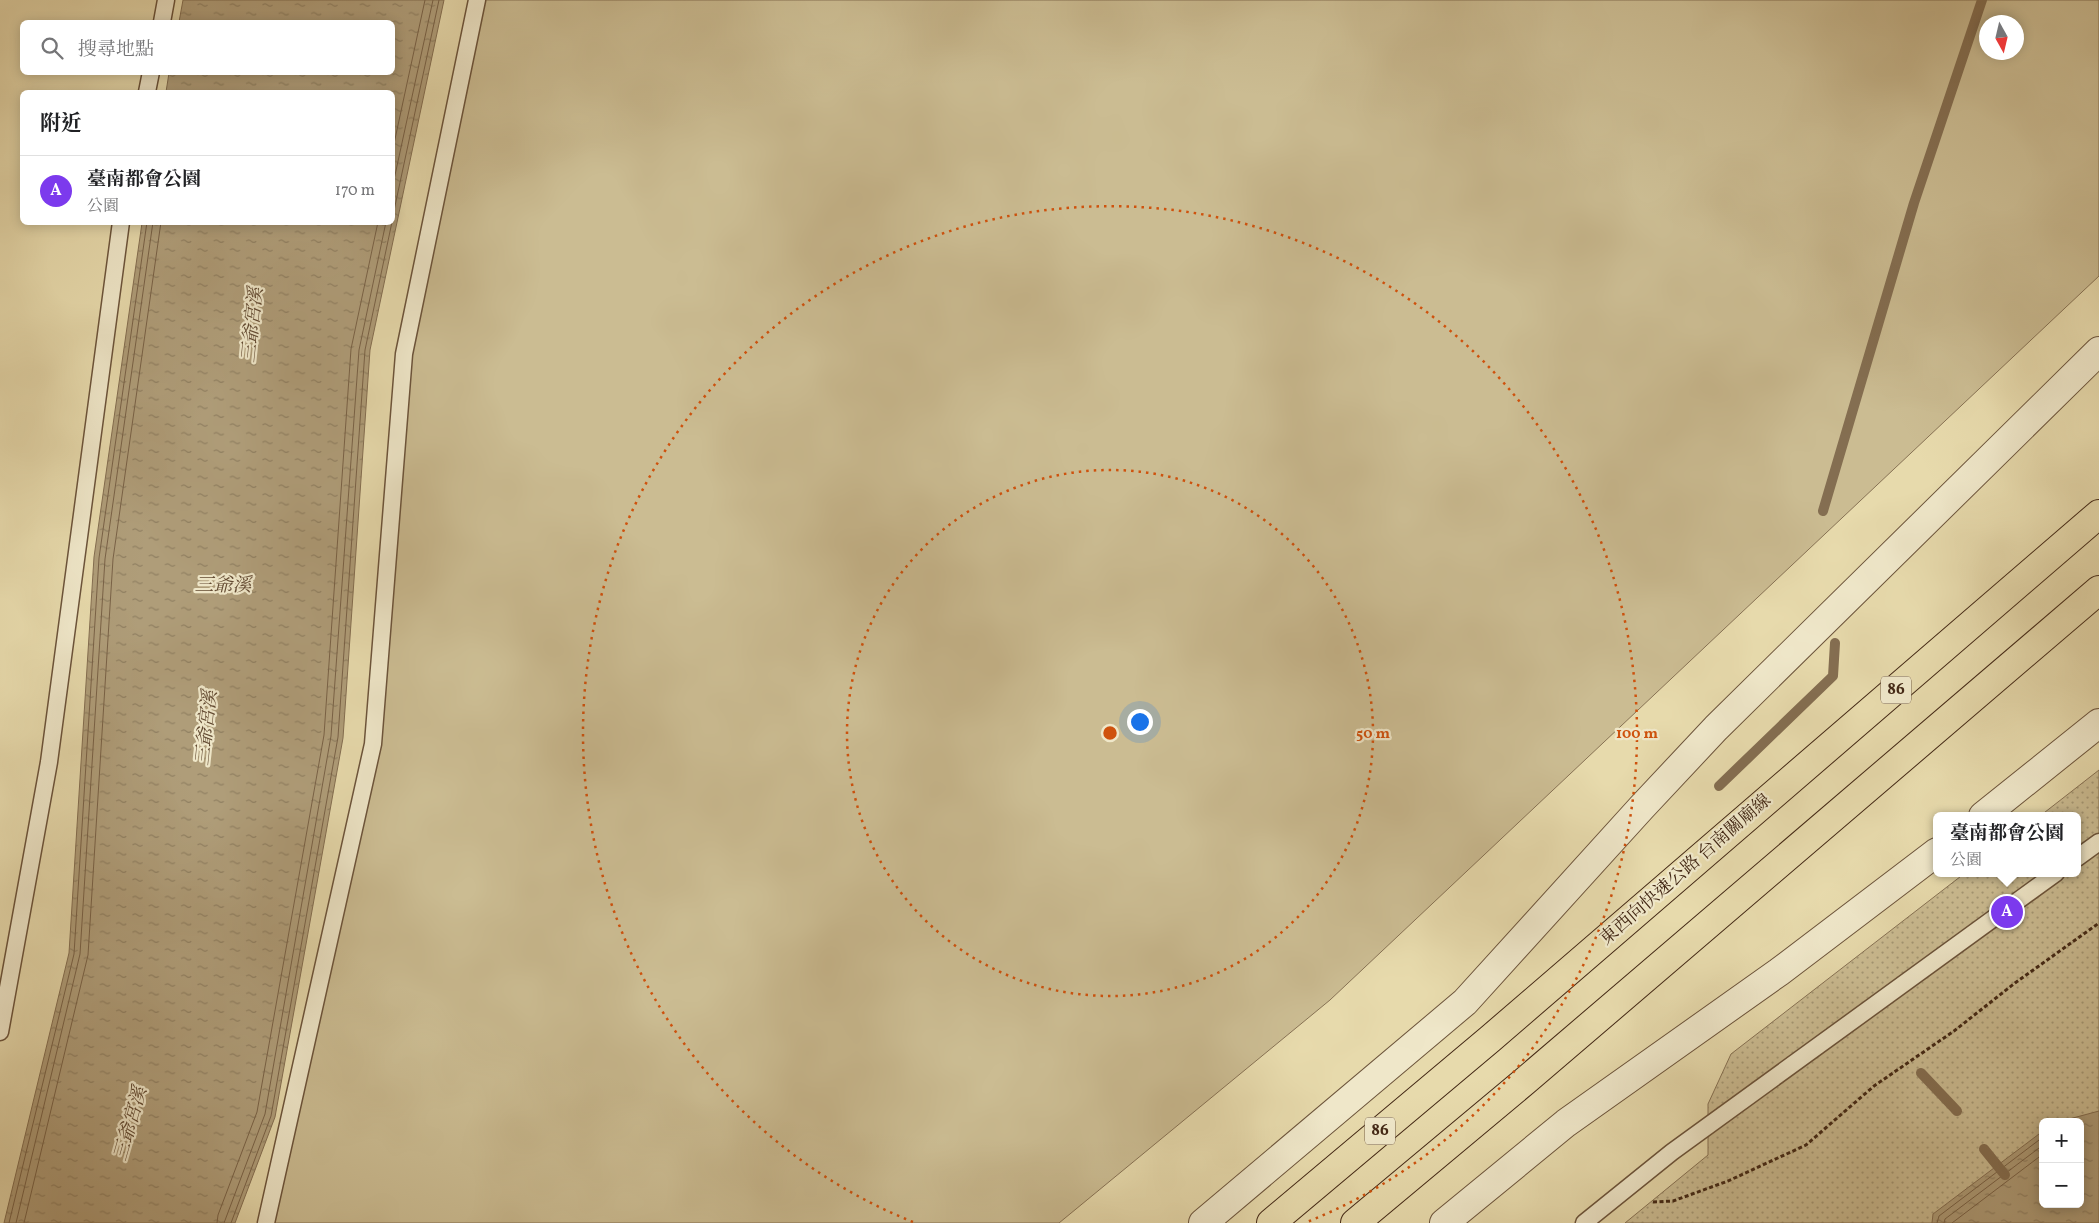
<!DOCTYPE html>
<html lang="zh-TW">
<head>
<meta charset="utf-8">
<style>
	body { margin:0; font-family:Vollkorn,"Noto Serif TC",serif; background:#f6f6f6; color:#202124 }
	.controls { position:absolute; right:15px; bottom:15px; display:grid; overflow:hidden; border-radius:8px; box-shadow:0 2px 12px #0003 }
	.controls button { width:45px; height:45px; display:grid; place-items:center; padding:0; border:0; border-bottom:1px solid #e0e0e0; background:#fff; color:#202124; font:25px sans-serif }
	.compass { position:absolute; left:1979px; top:15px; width:45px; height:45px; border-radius:50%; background:#fff; box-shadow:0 2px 12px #0003; rotate:172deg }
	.you { position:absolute; left:1139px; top:721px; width:18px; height:18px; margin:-12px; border:4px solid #fff; border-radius:50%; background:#1a73e8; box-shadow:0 0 0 8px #1a73e833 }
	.badge { display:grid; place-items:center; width:32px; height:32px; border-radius:50%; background:#7c3aed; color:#fff; font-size:16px; font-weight:700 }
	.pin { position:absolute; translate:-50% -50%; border:2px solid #fff; box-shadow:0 1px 5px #0006 }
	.popup { position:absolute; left:1933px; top:812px; width:148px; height:65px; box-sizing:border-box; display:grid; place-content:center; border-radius:8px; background:#fff; filter:drop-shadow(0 1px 4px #0005); font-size:16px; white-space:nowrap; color:#757577 }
	.popup b { font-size:19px; color:#202124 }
	.popup::after { content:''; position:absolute; left:50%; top:100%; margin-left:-10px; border:10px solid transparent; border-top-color:#fff }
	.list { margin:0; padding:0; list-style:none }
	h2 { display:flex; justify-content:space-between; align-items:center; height:65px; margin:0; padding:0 20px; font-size:21px }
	h2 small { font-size:16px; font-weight:400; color:#757577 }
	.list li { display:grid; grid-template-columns:32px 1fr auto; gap:15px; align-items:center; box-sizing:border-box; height:70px; padding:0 20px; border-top:1px solid #e0e0e0 }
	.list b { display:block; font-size:19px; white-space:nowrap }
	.list p { margin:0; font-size:16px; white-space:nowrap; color:#757577 }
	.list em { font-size:16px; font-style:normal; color:#757577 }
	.icon { flex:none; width:28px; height:28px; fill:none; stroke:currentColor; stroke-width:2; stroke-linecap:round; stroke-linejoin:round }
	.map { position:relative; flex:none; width:2099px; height:1223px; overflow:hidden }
	.search { position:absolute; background:#fff; box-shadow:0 2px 12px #0003; left:20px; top:20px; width:375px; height:55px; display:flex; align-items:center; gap:12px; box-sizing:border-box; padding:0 18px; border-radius:8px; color:#757577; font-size:19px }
	.panel { position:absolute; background:#fff; box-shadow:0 2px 12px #0003; left:20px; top:90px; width:375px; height:135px; border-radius:8px }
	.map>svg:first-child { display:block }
	.grass { fill:#cbbc92; stroke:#877254; fill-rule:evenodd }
	.park { fill:url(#park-dots); stroke:#877254; fill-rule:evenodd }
	.water { fill:url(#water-ripples); stroke:#846e51 }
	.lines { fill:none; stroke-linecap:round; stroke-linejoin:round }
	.shore { stroke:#796247; stroke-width:1 }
	.stream { stroke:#846e51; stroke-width:10 }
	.lane-casing { stroke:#6c543b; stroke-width:19 }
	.street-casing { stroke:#6c543b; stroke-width:30 }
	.highway-casing { stroke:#432815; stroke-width:30 }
	.path { stroke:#432815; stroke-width:3; stroke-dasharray:4 2.5; stroke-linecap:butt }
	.lane { stroke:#efe7c9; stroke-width:16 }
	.street { stroke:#efe7c9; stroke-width:28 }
	.highway { stroke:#e7daac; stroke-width:28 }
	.ring { fill:none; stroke:#cf520d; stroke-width:2.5; stroke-dasharray:2.5 5 }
	.labels { text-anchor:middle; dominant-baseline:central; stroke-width:4.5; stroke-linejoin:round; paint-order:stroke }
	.shield { fill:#efe7c9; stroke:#77614b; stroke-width:1 }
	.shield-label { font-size:16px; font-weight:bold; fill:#432815 }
	.street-label { font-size:18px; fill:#432815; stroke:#efe7c9 }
	.water-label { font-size:19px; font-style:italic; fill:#634b33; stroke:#efe7c9 }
	.centre { fill:#cf520d; stroke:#efe7c9; stroke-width:2.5 }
	.ring-label { font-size:15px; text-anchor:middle; font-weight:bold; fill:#cf520d; stroke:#efe7c9; stroke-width:4.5; stroke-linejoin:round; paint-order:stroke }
</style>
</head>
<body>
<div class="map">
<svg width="2099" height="1223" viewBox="0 0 2099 1223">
	<defs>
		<pattern id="park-dots" width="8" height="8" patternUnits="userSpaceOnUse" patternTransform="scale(1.25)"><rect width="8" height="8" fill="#cbbc92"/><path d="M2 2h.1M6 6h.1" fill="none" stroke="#a69976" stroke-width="1.8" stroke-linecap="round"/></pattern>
		<pattern id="water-ripples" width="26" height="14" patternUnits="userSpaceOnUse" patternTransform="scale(1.25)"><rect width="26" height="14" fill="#af9d79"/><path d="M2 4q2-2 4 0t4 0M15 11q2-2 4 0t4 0" fill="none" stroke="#908062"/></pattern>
	</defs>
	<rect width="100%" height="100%" fill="#e7daac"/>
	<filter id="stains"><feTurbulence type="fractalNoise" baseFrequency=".004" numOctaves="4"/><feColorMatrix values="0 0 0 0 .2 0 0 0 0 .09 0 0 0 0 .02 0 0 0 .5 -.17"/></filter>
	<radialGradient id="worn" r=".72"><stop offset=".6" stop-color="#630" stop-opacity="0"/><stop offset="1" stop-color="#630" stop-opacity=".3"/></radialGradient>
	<path class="grass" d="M477 0H2099V276L1330 1000 1059 1223H267L373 745 404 354ZM1986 22H2016V52H1986Z"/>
	<path class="park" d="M2099 770V1223H1625L1708 1155V1104L1731 1054 1965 873H2077V816H2040ZM2043 1122H2080V1204H2043Z"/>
	<g class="water">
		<polygon points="183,0 444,0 370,350 343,738 275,1117 235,1223 4,1223 69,953 94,557 142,223 392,222 392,92 166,92 169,73 392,72 392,22 179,22"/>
		<polygon points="2099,1111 2099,1223 1932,1223 1933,1214 2043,1131 2043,1204 2080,1204 2080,1122 2058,1122"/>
	</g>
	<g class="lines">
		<g class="shore">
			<polyline points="392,153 425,0"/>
			<polyline points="392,189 433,0"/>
			<polyline points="392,220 439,0"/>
			<polyline points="9,1223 74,954 99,558 147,222"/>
			<polyline points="16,1223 80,954 105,559 153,222"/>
			<polyline points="24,1223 88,955 113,559 161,222"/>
			<polyline points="217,1223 218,1215 257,1112 324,735 351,349 378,222"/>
			<polyline points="224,1223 265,1114 331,736 359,350 386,222"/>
			<polyline points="231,1223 271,1116 338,737 365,350 392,222"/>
			<polyline points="1937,1223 1939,1216 2043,1137"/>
			<polyline points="1944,1223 1945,1219 2043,1145"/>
			<polyline points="1952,1223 2043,1154"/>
		</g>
		<g class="stream">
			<polyline points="1823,511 1914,203 1982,0"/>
			<polyline points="1719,786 1833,676 1835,643"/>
			<polyline points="1921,1073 1957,1111"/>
			<polyline points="1984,1149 2005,1175"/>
		</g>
		<defs>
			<g id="lane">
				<polyline points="162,22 166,0"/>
				<polyline points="147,92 151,72"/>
				<polyline points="2077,858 2099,842"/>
				<polyline points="0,1032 49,762 121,222"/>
				<polyline points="266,1223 373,744 404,354 477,0"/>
				<polyline points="1584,1223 1672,1152 2056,873"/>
			</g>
			<g id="street">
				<polyline points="1983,816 2099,723"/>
				<polyline points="1203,1223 1465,1002 1641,808 1716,728 2099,351"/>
				<polyline points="1444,1223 1566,1123 1779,972 1937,852"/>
			</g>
			<g id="highway">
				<polyline points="1271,1223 1490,1039 2099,514"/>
				<polyline points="1355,1223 1525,1081 2099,590"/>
			</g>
		</defs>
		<use href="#lane" class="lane-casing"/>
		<use href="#street" class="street-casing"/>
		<use href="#highway" class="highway-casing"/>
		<polyline class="path" points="1653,1202 1673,1201 1728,1181 1806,1145 1874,1086 1954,1031 2015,983 2099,923"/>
		<use href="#lane" class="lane"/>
		<use href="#street" class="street"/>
		<use href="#highway" class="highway"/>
	</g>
	<g class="ring">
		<circle cx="1110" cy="733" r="263"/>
		<path d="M913 1222A527 527 0 1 1 1307 1222"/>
	</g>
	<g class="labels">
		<g class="shield">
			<rect x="1881" y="676.5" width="30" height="27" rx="4"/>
			<rect x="1365" y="1117.5" width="30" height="27" rx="4"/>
		</g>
		<g class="shield-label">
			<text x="1896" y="690">86</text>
			<text x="1380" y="1131">86</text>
		</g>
		<g class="street-label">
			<text transform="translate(1686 870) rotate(-41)">東西向快速公路 台南關廟線</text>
		</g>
		<g class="water-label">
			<text transform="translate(253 325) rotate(-84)">三爺宮溪</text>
			<text x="223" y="586">三爺溪</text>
			<text transform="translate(207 728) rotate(-84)">三爺宮溪</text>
			<text transform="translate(131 1124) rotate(-74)">三爺宮溪</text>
		</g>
	</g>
	<circle cx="1110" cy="733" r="8" class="centre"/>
	<g class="ring-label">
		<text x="1373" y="738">50 m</text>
		<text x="1637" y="738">100 m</text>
	</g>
	<rect width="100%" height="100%" filter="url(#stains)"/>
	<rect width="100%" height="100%" fill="url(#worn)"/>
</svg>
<div class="controls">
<button>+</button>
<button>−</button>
</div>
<svg class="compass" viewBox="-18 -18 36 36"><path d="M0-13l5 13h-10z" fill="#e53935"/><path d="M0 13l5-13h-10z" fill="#757577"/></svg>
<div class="you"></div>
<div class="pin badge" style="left:2007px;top:912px">A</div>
<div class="popup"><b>臺南都會公園</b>公園</div>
<div class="search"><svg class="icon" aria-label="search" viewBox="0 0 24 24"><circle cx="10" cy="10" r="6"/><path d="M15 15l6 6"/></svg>搜尋地點</div>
<section class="panel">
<h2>附近<small></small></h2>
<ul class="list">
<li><span class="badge">A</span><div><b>臺南都會公園</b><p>公園</p></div><em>170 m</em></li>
</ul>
</section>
</div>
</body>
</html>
